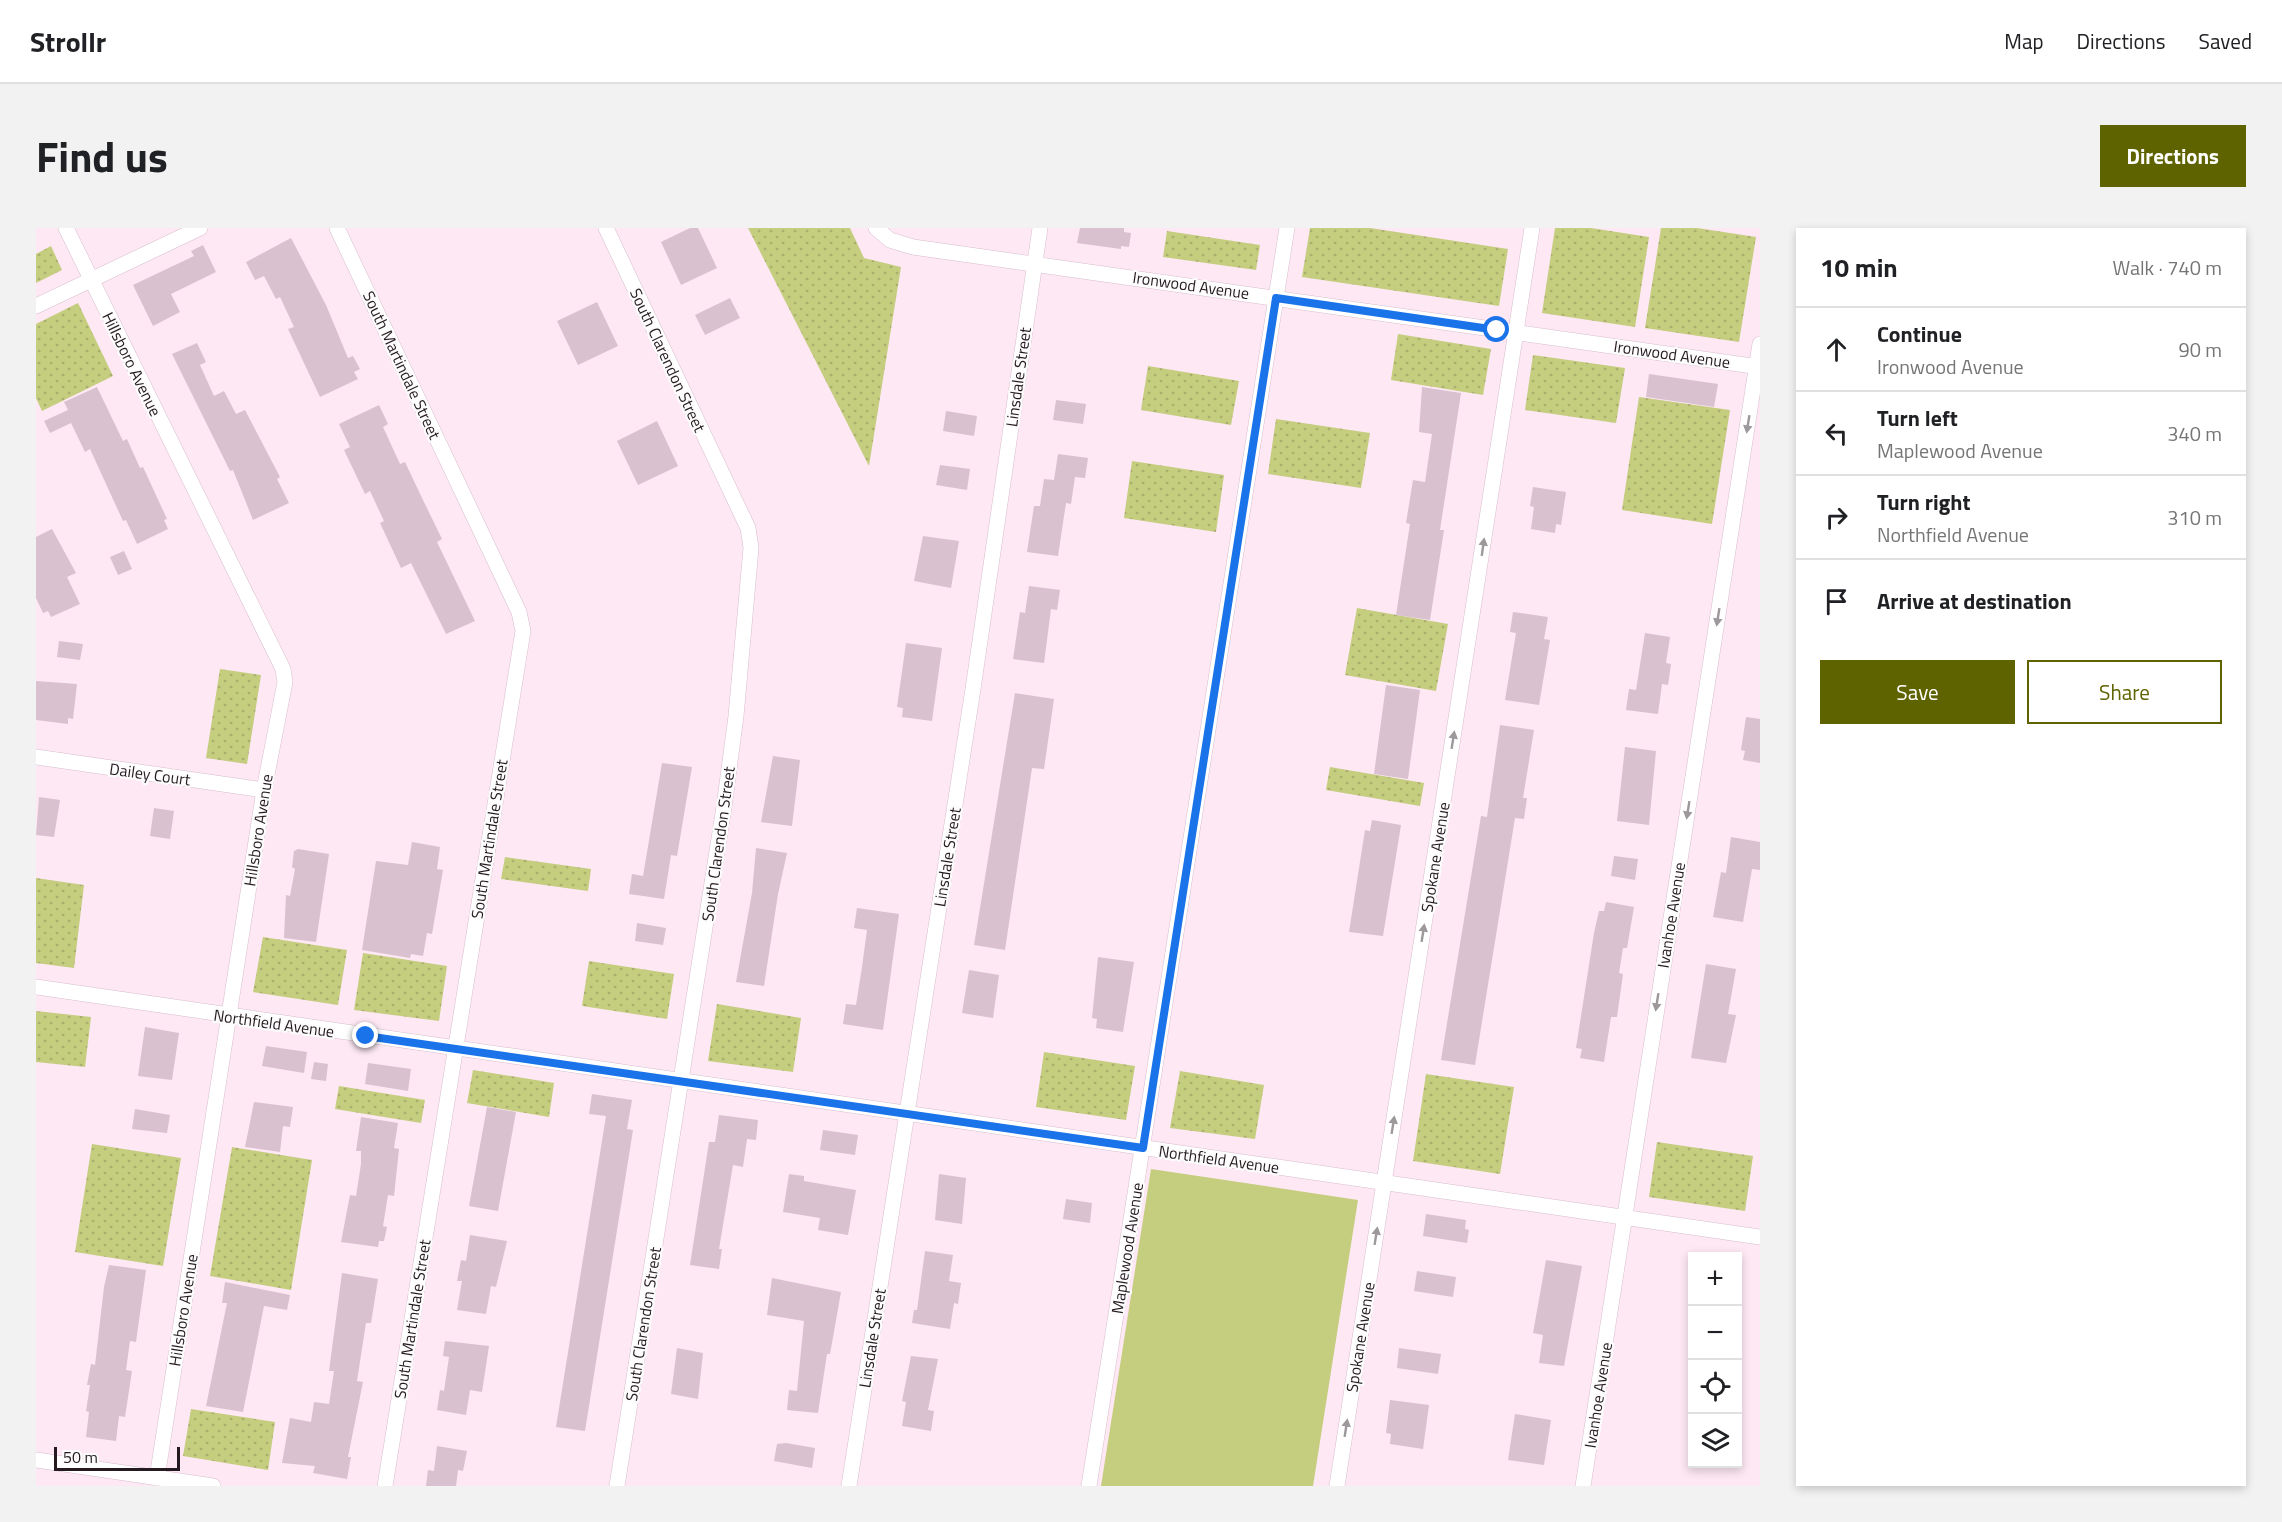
<!DOCTYPE html>
<html lang="en">
<head>
<meta charset="utf-8">
<style>
	body { margin:0; font-family:"Titillium Web",sans-serif; background:#f2f2f2; color:#202124 }
	.controls { position:absolute; right:18px; bottom:18px; display:grid; overflow:hidden; border-radius:0px; box-shadow:0 3px 9px #0003 }
	.controls button { width:54px; height:54px; display:grid; place-items:center; padding:0; border:0; border-bottom:2px solid #e0e0e0; background:#fff; color:#202124; font:30px sans-serif }
	.scale { position:absolute; left:18px; bottom:15px; width:126px; box-sizing:border-box; padding-left:6px; border:3px solid #241a20; border-top:0; font-size:16px; line-height:21px; white-space:nowrap; color:#241a20; -webkit-text-stroke:4px #fcfcfc; paint-order:stroke }
	.stop { position:absolute; width:18px; height:18px; margin:-14px; border:4px solid #1a73e8; border-radius:50%; background:#fff }
	.stop.end { background:#1a73e8; border-color:#fff; box-shadow:0 2px 6px #0008 }
	.list { margin:0; padding:0; list-style:none }
	h2 { display:flex; justify-content:space-between; align-items:center; height:78px; margin:0; padding:0 24px; font-size:26px }
	h2 small { font-size:20px; font-weight:400; color:#757577 }
	.list li { display:grid; grid-template-columns:39px 1fr auto; gap:18px; align-items:center; box-sizing:border-box; height:84px; padding:0 24px; border-top:2px solid #e0e0e0 }
	.list b { display:block; font-size:22px; white-space:nowrap }
	.list p { margin:0; font-size:20px; white-space:nowrap; color:#757577 }
	.list em { font-size:20px; font-style:normal; color:#757577 }
	.actions { display:flex; gap:12px; padding:18px 24px }
	.actions a { flex:1; padding:14px 0; border:2px solid #5e6300; border-radius:0px; text-align:center; font-size:21px; color:#5e6300 }
	.actions .main { background:#5e6300; color:#fff }
	.icon { flex:none; width:33px; height:33px; fill:none; stroke:currentColor; stroke-width:2; stroke-linecap:round; stroke-linejoin:round }
	.map { position:relative; flex:none; width:1724px; height:1258px; overflow:hidden; border-radius:0px }
	header { display:flex; align-items:center; gap:36px; box-sizing:border-box; height:84px; padding:0 30px; background:#fff; border-bottom:2px solid #e0e0e0 }
	header strong { font-size:28px }
	nav { display:flex; gap:33px; margin-inline-start:auto; font-size:21px }
	.intro { display:flex; align-items:center; justify-content:space-between; box-sizing:border-box; height:144px; padding:0 36px }
	h1 { margin:0; font-size:42px }
	.button { padding:15px 27px; border-radius:0px; background:#5e6300; color:#fff; font-size:21px; font-weight:700 }
	main { display:flex; gap:36px; padding:0 36px }
	aside { flex:1; background:#fff; border-radius:0px; box-shadow:0 3px 9px #0003 }
	.map>svg:first-child { display:block }
	.grass { fill:url(#grass-dots) }
	.park { fill:#c5cd7f }
	.building { fill:#dac1cf }
	.lines { fill:none; stroke-linecap:round; stroke-linejoin:round }
	.street-casing { stroke:#d7becc; stroke-width:16 }
	.street { stroke:#fff; stroke-width:15 }
	.oneway { fill:#9c989b }
	.route { stroke:#1a73e8; stroke-width:8 }
	.labels { text-anchor:middle; dominant-baseline:central; stroke-width:4.5; stroke-linejoin:round; paint-order:stroke }
	.street-label { font-size:16px; fill:#241a20; stroke:#fcfcfc }
</style>
</head>
<body>
<header>
<strong>Strollr</strong>
<nav><a>Map</a><a>Directions</a><a>Saved</a></nav>
</header>
<div class="intro"><h1>Find us</h1><a class="button">Directions</a></div>
<main>
<div class="map">
<svg width="1724" height="1258" viewBox="0 0 1724 1258">
	<defs>
		<pattern id="grass-dots" width="8" height="8" patternUnits="userSpaceOnUse" patternTransform="scale(1.5)"><rect width="8" height="8" fill="#c5cd7f"/><path d="M2 2h.1M6 6h.1" fill="none" stroke="#a9af6d" stroke-width="1.8" stroke-linecap="round"/></pattern>
	</defs>
	<rect width="100%" height="100%" fill="#fde8f4"/>
	<g class="grass">
		<polygon points="712,0 814,0 828,30 865,39 833,238"/>
		<polygon points="1274,0 1334,0 1472,21 1463,78 1266,49"/>
		<polygon points="1519,0 1555,0 1613,9 1599,99 1506,85"/>
		<polygon points="1625,0 1661,0 1720,9 1703,114 1609,100"/>
		<polygon points="1131,3 1224,17 1220,42 1127,29"/>
		<polygon points="15,18 26,42 0,55 0,26"/>
		<polygon points="42,75 77,148 6,183 0,170 0,96"/>
		<polygon points="1362,106 1455,121 1447,167 1355,152"/>
		<polygon points="1497,127 1589,140 1580,195 1489,182"/>
		<polygon points="1112,138 1203,153 1195,197 1105,182"/>
		<polygon points="1603,169 1694,182 1676,296 1586,282"/>
		<polygon points="1240,191 1334,205 1325,260 1232,246"/>
		<polygon points="1096,233 1188,247 1180,304 1088,290"/>
		<polygon points="1321,380 1412,396 1400,463 1309,447"/>
		<polygon points="184,441 225,447 211,536 170,530"/>
		<polygon points="1294,539 1388,555 1384,578 1290,562"/>
		<polygon points="469,629 555,641 552,663 465,651"/>
		<polygon points="0,650 48,657 38,740 0,735"/>
		<polygon points="227,709 311,722 302,777 217,764"/>
		<polygon points="327,725 411,738 403,793 318,782"/>
		<polygon points="553,733 638,746 631,791 546,778"/>
		<polygon points="681,776 765,790 757,844 672,833"/>
		<polygon points="0,783 55,789 49,839 0,834"/>
		<polygon points="1008,824 1099,838 1090,892 1000,879"/>
		<polygon points="437,842 518,855 513,889 431,875"/>
		<polygon points="1144,843 1228,857 1219,911 1134,900"/>
		<polygon points="1390,846 1478,859 1464,946 1377,933"/>
		<polygon points="303,858 389,872 385,895 299,881"/>
		<polygon points="1621,914 1717,928 1709,983 1613,969"/>
		<polygon points="56,916 145,930 127,1038 39,1024"/>
		<polygon points="196,919 276,932 255,1062 174,1048"/>
		<polygon points="155,1181 239,1194 232,1242 147,1228"/>
	</g>
	<polygon class="park" points="1115,941 1322,972 1277,1258 1065,1258"/>
	<g class="building">
		<polygon points="654,0 662,0 681,40 645,57 625,14"/>
		<polygon points="1044,0 1088,0 1088,4 1095,5 1093,19 1085,18 1085,21 1041,15"/>
		<polygon points="255,10 290,77 312,130 317,128 324,141 318,144 322,151 284,169 252,101 258,99 244,69 240,71 228,48 219,52 210,34"/>
		<polygon points="167,17 180,44 135,66 144,84 117,98 97,57 158,28 155,23"/>
		<polygon points="694,70 704,90 669,107 659,87"/>
		<polygon points="561,74 582,118 542,137 521,93"/>
		<polygon points="161,115 170,134 164,137 178,168 188,163 200,186 209,182 244,249 241,251 253,275 217,292 197,242 194,243 136,126"/>
		<polygon points="1613,146 1682,156 1678,179 1610,169"/>
		<polygon points="61,159 87,213 91,211 104,240 107,239 131,291 128,292 132,301 101,316 90,292 87,293 54,221 49,224 35,195 14,205 8,193 32,182 28,174"/>
		<polygon points="1386,159 1425,165 1404,302 1408,302 1394,392 1360,387 1374,296 1370,295 1377,252 1389,254 1396,206 1383,204"/>
		<polygon points="1020,172 1050,176 1047,196 1017,192"/>
		<polygon points="343,177 352,196 347,199 364,236 369,234 386,270 406,311 401,314 439,393 410,406 375,335 365,340 344,295 348,293 334,263 329,266 308,222 314,219 303,196"/>
		<polygon points="910,183 941,188 938,208 907,203"/>
		<polygon points="621,193 642,238 602,257 581,213"/>
		<polygon points="1022,226 1052,230 1049,250 1039,249 1035,276 1030,275 1022,328 991,324 998,278 1004,278 1008,251 1018,252"/>
		<polygon points="904,237 934,241 931,262 900,257"/>
		<polygon points="1497,259 1530,264 1525,297 1520,296 1519,305 1495,301 1498,279 1494,278"/>
		<polygon points="16,301 40,345 31,349 44,376 15,389 12,383 7,385 0,370 0,309"/>
		<polygon points="887,308 923,313 915,360 878,353"/>
		<polygon points="88,323 96,341 82,347 74,329"/>
		<polygon points="993,358 1024,362 1021,382 1015,381 1008,435 977,431 984,384 989,385"/>
		<polygon points="1477,384 1512,389 1508,411 1514,412 1503,477 1469,472 1480,405 1474,404"/>
		<polygon points="1609,405 1634,409 1630,435 1635,436 1632,457 1626,456 1622,486 1590,482 1593,461 1600,462"/>
		<polygon points="23,413 47,416 44,432 21,429"/>
		<polygon points="870,415 906,420 896,493 866,489 867,480 861,479"/>
		<polygon points="0,453 41,456 37,491 32,490 32,496 0,492"/>
		<polygon points="1350,457 1384,462 1372,551 1338,546"/>
		<polygon points="979,465 1018,471 1008,541 996,540 969,722 938,717"/>
		<polygon points="1710,489 1724,491 1724,535 1707,532 1709,523 1705,522"/>
		<polygon points="1464,497 1498,502 1487,570 1491,570 1488,591 1479,590 1439,837 1405,832 1445,588 1451,589"/>
		<polygon points="1589,519 1620,523 1613,597 1581,593"/>
		<polygon points="737,528 764,532 756,598 725,594"/>
		<polygon points="626,535 656,539 641,628 635,627 628,671 593,666 596,646 607,648"/>
		<polygon points="3,569 24,572 18,609 0,607"/>
		<polygon points="118,580 138,583 134,611 114,608"/>
		<polygon points="1336,592 1365,597 1347,708 1313,704 1329,602 1334,603"/>
		<polygon points="1695,609 1724,614 1724,642 1716,641 1707,694 1677,689 1685,644 1690,645"/>
		<polygon points="376,614 404,619 401,641 407,642 396,706 391,705 387,728 375,726 374,730 326,722 340,633 372,637"/>
		<polygon points="720,620 751,625 742,666 728,758 700,754 716,665"/>
		<polygon points="262,621 293,626 280,714 248,710 250,667 254,668 259,641 256,639 258,623"/>
		<polygon points="1578,628 1602,631 1599,652 1575,648"/>
		<polygon points="1570,674 1598,679 1591,720 1587,720 1583,745 1587,746 1581,789 1575,789 1568,834 1544,830 1546,821 1540,820 1558,705 1563,683 1568,683"/>
		<polygon points="821,680 863,686 847,802 807,796 810,776 820,777 826,739 831,702 818,700"/>
		<polygon points="601,695 630,700 627,717 599,713"/>
		<polygon points="1062,729 1098,734 1087,804 1060,800 1061,791 1056,790"/>
		<polygon points="1670,736 1700,741 1692,786 1700,787 1690,835 1655,830"/>
		<polygon points="933,742 963,747 957,790 926,785"/>
		<polygon points="109,799 143,805 136,852 102,848"/>
		<polygon points="230,818 271,824 268,845 226,838"/>
		<polygon points="278,834 292,836 290,853 275,851"/>
		<polygon points="332,835 375,841 372,863 329,856"/>
		<polygon points="556,866 596,872 591,901 597,902 549,1203 520,1199 570,888 553,886"/>
		<polygon points="218,874 257,879 254,899 247,898 244,924 209,919"/>
		<polygon points="451,879 480,884 462,983 433,978"/>
		<polygon points="99,881 134,887 131,905 96,901"/>
		<polygon points="683,887 722,892 720,912 711,911 707,939 697,937 683,1021 686,1021 683,1041 654,1037 673,914 679,914"/>
		<polygon points="325,889 362,895 358,920 363,921 358,968 352,967 347,998 351,999 348,1013 343,1013 342,1019 305,1014 314,967 320,968 325,936 325,923 320,923"/>
		<polygon points="787,902 822,907 819,927 784,922"/>
		<polygon points="753,946 768,948 768,953 820,962 812,1007 782,1002 784,990 747,984"/>
		<polygon points="903,946 930,950 926,996 899,992"/>
		<polygon points="1030,971 1056,975 1054,995 1027,991"/>
		<polygon points="1390,986 1430,992 1429,1001 1433,1002 1431,1015 1387,1008"/>
		<polygon points="434,1007 471,1013 460,1059 455,1058 450,1086 421,1082 426,1053 421,1053 425,1032 430,1033"/>
		<polygon points="889,1023 917,1027 913,1053 925,1055 922,1076 918,1075 914,1101 876,1095 878,1082 881,1082"/>
		<polygon points="1510,1032 1546,1038 1528,1138 1503,1135 1507,1107 1497,1105"/>
		<polygon points="73,1037 110,1042 100,1114 94,1113 90,1142 96,1143 89,1189 83,1188 80,1213 50,1209 53,1184 50,1183 54,1157 51,1157 55,1136 59,1137 68,1059"/>
		<polygon points="1381,1043 1420,1049 1417,1069 1378,1063"/>
		<polygon points="306,1045 342,1051 335,1095 330,1095 325,1127 321,1153 327,1154 312,1229 315,1229 311,1251 277,1245 279,1238 246,1235 254,1190 275,1194 278,1174 293,1176 298,1143 293,1143"/>
		<polygon points="736,1050 805,1064 794,1126 791,1126 782,1185 751,1182 753,1162 761,1163 768,1093 731,1087"/>
		<polygon points="189,1054 254,1067 251,1082 228,1078 207,1184 170,1178 191,1075 186,1075"/>
		<polygon points="409,1113 453,1118 446,1164 434,1162 430,1187 401,1182 404,1162 408,1163 413,1129 407,1128"/>
		<polygon points="641,1120 667,1125 662,1171 635,1166"/>
		<polygon points="1363,1120 1405,1126 1402,1146 1361,1140"/>
		<polygon points="875,1128 902,1131 892,1182 898,1183 895,1203 866,1198 870,1174 866,1173"/>
		<polygon points="1354,1172 1393,1177 1387,1221 1354,1216 1355,1206 1350,1205"/>
		<polygon points="1479,1186 1515,1192 1508,1237 1472,1232"/>
		<polygon points="750,1215 779,1220 776,1240 738,1233 741,1216"/>
		<polygon points="401,1218 431,1223 427,1243 422,1242 420,1258 390,1258 392,1242 398,1243"/>
	</g>
	<g class="lines">
		<defs>
			<g id="street">
				<polyline points="30,0 247,441 249,454 228,562 121,1250"/>
				<polyline points="301,0 483,384 487,403 349,1258"/>
				<polyline points="570,0 712,300 715,320 700,488 688,579 581,1258"/>
				<polyline points="840,0 854,12 877,19 1724,139"/>
				<polyline points="0,78 164,0"/>
				<polyline points="0,529 228,562"/>
				<polyline points="0,759 1724,1009"/>
				<polyline points="0,1232 177,1258"/>
				<polyline points="813,1258 937,461 1004,0"/>
				<polyline points="1053,1258 1251,0"/>
				<polyline points="1301,1258 1496,0"/>
				<polyline points="1547,1258 1724,116"/>
			</g>
		</defs>
		<use href="#street" class="street-casing"/>
		<use href="#street" class="street"/>
	</g>
	<defs><path id="oneway-solid" d="M-6-.8H1V-3.2L6.5 0L1 3.2V.8H-6Z" transform="scale(1.5)"/></defs>
	<g class="oneway">
		<use href="#oneway-solid" transform="translate(1712 196) rotate(99)"/>
		<use href="#oneway-solid" transform="translate(1447 319) rotate(-82)"/>
		<use href="#oneway-solid" transform="translate(1682 389) rotate(99)"/>
		<use href="#oneway-solid" transform="translate(1417 512) rotate(-81)"/>
		<use href="#oneway-solid" transform="translate(1652 582) rotate(99)"/>
		<use href="#oneway-solid" transform="translate(1387 705) rotate(-81)"/>
		<use href="#oneway-solid" transform="translate(1621 774) rotate(99)"/>
		<use href="#oneway-solid" transform="translate(1357 897) rotate(-81)"/>
		<use href="#oneway-solid" transform="translate(1340 1008) rotate(-81)"/>
		<use href="#oneway-solid" transform="translate(1310 1200) rotate(-81)"/>
	</g>
	<g class="lines">
		<polyline class="route" points="330,808 1107,920 1240,70 1461,102"/>
	</g>
	<g class="labels">
		<g class="street-label">
			<text transform="translate(1155 57) rotate(8)">Ironwood Avenue</text>
			<text transform="translate(1636 126) rotate(8)">Ironwood Avenue</text>
			<text transform="translate(632 132) rotate(65)">South Clarendon Street</text>
			<text transform="translate(96 136) rotate(64)">Hillsboro Avenue</text>
			<text transform="translate(366 137) rotate(65)">South Martindale Street</text>
			<text transform="translate(982 149) rotate(-82)">Linsdale Street</text>
			<text transform="translate(114 546) rotate(8)">Dailey Court</text>
			<text transform="translate(222 602) rotate(-81)">Hillsboro Avenue</text>
			<text transform="translate(453 611) rotate(-81)">South Martindale Street</text>
			<text transform="translate(682 616) rotate(-82)">South Clarendon Street</text>
			<text transform="translate(911 629) rotate(-81)">Linsdale Street</text>
			<text transform="translate(1399 629) rotate(-81)">Spokane Avenue</text>
			<text transform="translate(1635 687) rotate(-81)">Ivanhoe Avenue</text>
			<text transform="translate(238 795) rotate(8)">Northfield Avenue</text>
			<text transform="translate(1183 931) rotate(8)">Northfield Avenue</text>
			<text transform="translate(1091 1020) rotate(-81)">Maplewood Avenue</text>
			<text transform="translate(147 1082) rotate(-81)">Hillsboro Avenue</text>
			<text transform="translate(376 1091) rotate(-81)">South Martindale Street</text>
			<text transform="translate(607 1096) rotate(-81)">South Clarendon Street</text>
			<text transform="translate(1324 1109) rotate(-81)">Spokane Avenue</text>
			<text transform="translate(836 1110) rotate(-81)">Linsdale Street</text>
			<text transform="translate(1562 1167) rotate(-81)">Ivanhoe Avenue</text>
		</g>
	</g>
</svg>
<div class="controls">
<button>+</button>
<button>−</button>
<button><svg class="icon" aria-label="locate" viewBox="0 0 24 24"><circle cx="12" cy="12" r="6"/><path d="M12 2v4M12 18v4M2 12h4M18 12h4"/></svg></button>
<button><svg class="icon" aria-label="layers" viewBox="0 0 24 24"><path d="M12 4l9 5-9 5-9-5zM3 14l9 5 9-5"/></svg></button>
</div>
<div class="scale">50 m</div>
<div class="stop" style="left:1461px;top:102px"></div>
<div class="stop end" style="left:330px;top:808px"></div>
</div>
<aside>
<h2>10 min<small>Walk · 740 m</small></h2>
<ul class="list">
<li><svg class="icon" aria-label="ahead" viewBox="0 0 24 24"><path d="M12 20V5M6 11l6-6 6 6"/></svg><div><b>Continue</b><p>Ironwood Avenue</p></div><em>90 m</em></li>
<li><svg class="icon" aria-label="left" viewBox="0 0 24 24"><path d="M17 20v-9H6M10 6l-5 5 5 5"/></svg><div><b>Turn left</b><p>Maplewood Avenue</p></div><em>340 m</em></li>
<li><svg class="icon" aria-label="right" viewBox="0 0 24 24"><path d="M7 20v-9h11M14 6l5 5-5 5"/></svg><div><b>Turn right</b><p>Northfield Avenue</p></div><em>310 m</em></li>
<li><svg class="icon" aria-label="arrive" viewBox="0 0 24 24"><path d="M6 21V4h12l-3 4 3 4H6"/></svg><div><b>Arrive at destination</b></div></li>
</ul>
<div class="actions"><a class="main">Save</a><a>Share</a></div>
</aside>
</main>
</body>
</html>
